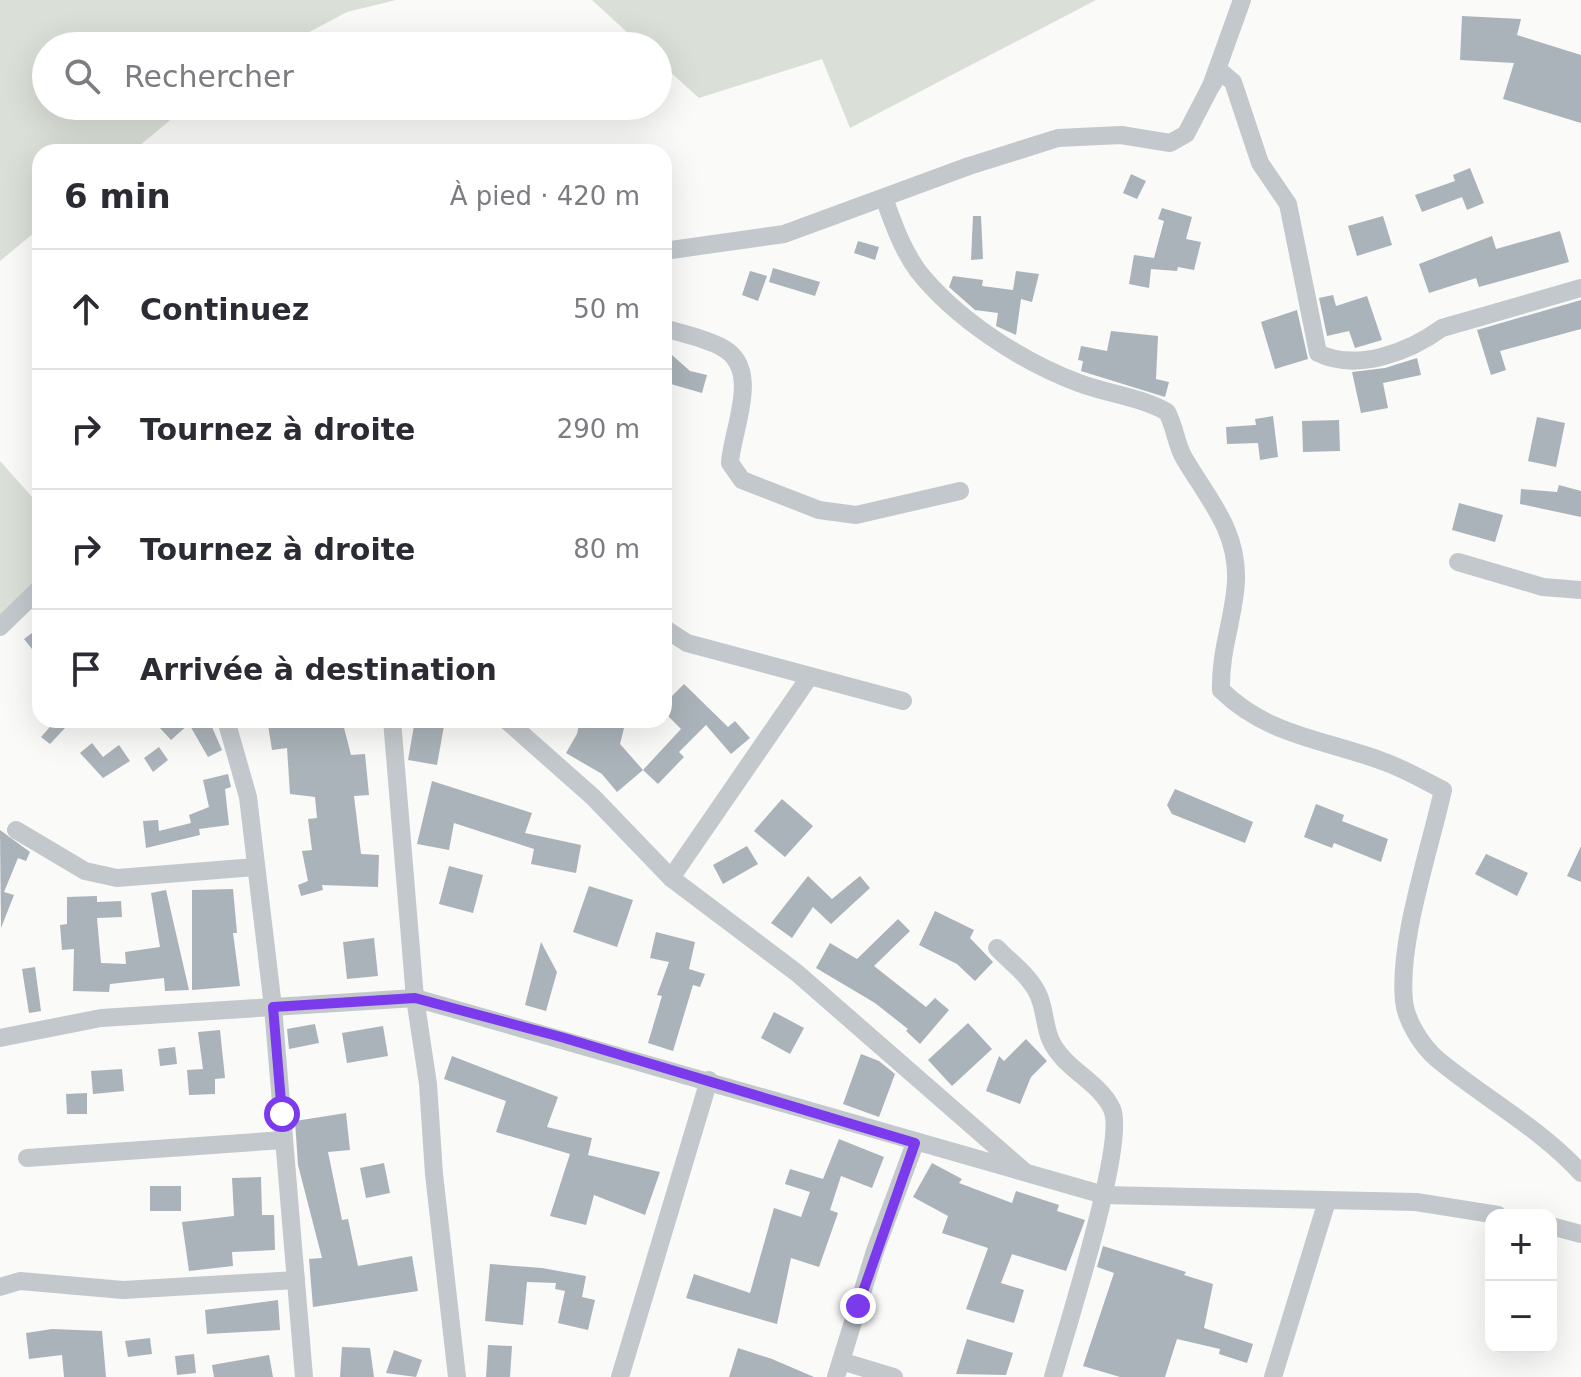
<!DOCTYPE html>
<html lang="fr">
<head>
<meta charset="utf-8">
<style>
	body { margin:0; font-family:"DejaVu Sans",sans-serif; background:#f2f2f3; color:#2b2b33 }
	.controls { position:absolute; right:24px; bottom:24px; display:grid; overflow:hidden; border-radius:16px; box-shadow:0 8px 32px #0002 }
	.controls button { width:72px; height:72px; display:grid; place-items:center; padding:0; border:0; border-bottom:2px solid #e1e1e2; background:#fff; color:#2b2b33; font:40px sans-serif }
	.stop { position:absolute; width:24px; height:24px; margin:-18px; border:6px solid #7c3aed; border-radius:50%; background:#fff }
	.stop.end { background:#7c3aed; border-color:#fff; box-shadow:0 2px 8px #0008 }
	.list { margin:0; padding:0; list-style:none }
	h2 { display:flex; justify-content:space-between; align-items:center; height:104px; margin:0; padding:0 32px; font-size:34px }
	h2 small { font-size:26px; font-weight:400; color:#7c7c81 }
	.list li { display:grid; grid-template-columns:52px 1fr auto; gap:24px; align-items:center; box-sizing:border-box; height:120px; padding:0 32px; border-top:2px solid #e1e1e2 }
	.list b { display:block; font-size:30px; white-space:nowrap }
	.list em { font-size:26px; font-style:normal; color:#7c7c81 }
	.icon { flex:none; width:44px; height:44px; fill:none; stroke:currentColor; stroke-width:2; stroke-linecap:round; stroke-linejoin:round }
	.map { position:relative; flex:none; width:1581px; height:1377px; overflow:hidden }
	.search { position:absolute; background:#fff; box-shadow:0 8px 32px #0002; left:32px; top:32px; width:640px; height:88px; display:flex; align-items:center; gap:20px; box-sizing:border-box; padding:0 28px; border-radius:44px; color:#7c7c81; font-size:30px }
	.panel { position:absolute; background:#fff; box-shadow:0 8px 32px #0002; left:32px; top:144px; width:640px; height:584px; border-radius:24px }
	.map>svg:first-child { display:block }
	.green { fill:#dadfd7 }
	.building { fill:#aab3b9 }
	.lines { fill:none; stroke-linecap:round; stroke-linejoin:round }
	.minor { stroke:#c3c8cc; stroke-width:18 }
	.route { stroke:#7c3aed; stroke-width:10 }
</style>
</head>
<body>
<div class="map">
<svg width="1581" height="1377" viewBox="0 0 1581 1377">
	<rect width="100%" height="100%" fill="#fafaf8"/>
	<g class="green">
		<polygon points="0,0 396,0 347,12 283,46 46,46 46,106 187,106 132,152 40,152 40,228 0,261"/>
		<polygon points="592,0 1096,0 850,128 822,59 699,98 658,61 658,46 642,46"/>
		<polygon points="0,461 40,506 40,596 0,634"/>
	</g>
	<g class="building">
		<polygon points="1462,16 1521,19 1517,35 1581,55 1581,123 1503,99 1514,63 1460,60"/>
		<polygon points="1470,168 1484,203 1467,210 1462,197 1422,212 1415,195 1455,181 1453,175"/>
		<polygon points="1131,174 1146,181 1137,199 1123,193"/>
		<polygon points="1162,208 1192,217 1186,239 1201,242 1194,270 1178,267 1177,271 1151,269 1149,288 1129,284 1134,255 1154,258 1164,221 1158,219"/>
		<polygon points="973,216 981,216 983,259 971,260"/>
		<polygon points="1383,216 1392,245 1357,256 1348,226"/>
		<polygon points="1560,231 1569,262 1479,287 1476,278 1429,293 1419,264 1492,236 1496,249"/>
		<polygon points="858,241 879,247 875,260 854,253"/>
		<polygon points="773,268 820,282 815,296 769,282"/>
		<polygon points="750,271 767,276 758,301 742,295"/>
		<polygon points="1016,271 1039,274 1032,302 1021,299 1016,335 996,326 998,313 975,310 949,287 953,276 983,280 982,286 1013,290"/>
		<polygon points="1333,295 1336,306 1367,296 1382,340 1355,348 1349,331 1327,336 1319,298"/>
		<polygon points="1581,300 1581,329 1500,351 1506,370 1491,375 1477,330"/>
		<polygon points="1297,310 1308,359 1275,369 1261,322"/>
		<polygon points="1111,331 1158,336 1156,379 1169,382 1165,397 1081,371 1083,361 1078,360 1081,346 1107,351"/>
		<polygon points="664,348 690,371 707,375 702,393 664,382"/>
		<polygon points="1417,358 1421,375 1383,383 1388,408 1361,413 1352,372 1385,368"/>
		<polygon points="1273,416 1278,457 1260,460 1258,443 1227,444 1226,427 1256,425 1255,419"/>
		<polygon points="1537,417 1565,423 1556,467 1528,461"/>
		<polygon points="1339,420 1340,451 1303,452 1302,421"/>
		<polygon points="1559,485 1581,491 1581,517 1520,504 1521,489 1557,492"/>
		<polygon points="1459,503 1503,515 1495,542 1452,530"/>
		<polygon points="40,627 40,659 24,639"/>
		<polygon points="684,684 728,727 735,721 750,738 731,754 706,725 679,752 684,757 658,784 643,770 681,729 664,712 664,704"/>
		<polygon points="56,720 65,728 50,744 41,737"/>
		<polygon points="166,720 214,720 212,727 222,750 208,757 189,724 171,740 159,727"/>
		<polygon points="294,720 342,720 351,755 365,754 369,795 354,796 361,854 379,855 378,887 322,885 323,890 301,896 298,885 308,881 302,851 312,850 308,819 317,818 315,797 290,794 287,748 272,750 268,725"/>
		<polygon points="415,720 445,720 437,765 408,760"/>
		<polygon points="580,720 626,720 620,744 643,770 617,792 602,774 566,753 577,734"/>
		<polygon points="92,743 103,757 119,745 130,761 103,778 80,753"/>
		<polygon points="159,747 168,760 153,772 144,758"/>
		<polygon points="228,774 231,787 225,789 229,825 199,829 200,835 146,848 143,821 158,820 159,831 191,823 189,815 209,807 203,780"/>
		<polygon points="432,781 532,813 525,833 581,845 576,873 531,864 534,849 454,823 449,850 417,844"/>
		<polygon points="1175,789 1253,822 1245,843 1172,814 1167,805"/>
		<polygon points="782,799 813,826 785,857 754,831"/>
		<polygon points="1316,804 1344,815 1342,821 1388,839 1381,862 1334,843 1332,848 1304,837"/>
		<polygon points="0,830 30,852 26,861 18,858 4,892 14,895 1,928"/>
		<polygon points="747,846 758,864 723,884 713,865"/>
		<polygon points="1581,846 1581,882 1567,876"/>
		<polygon points="1486,854 1528,873 1517,896 1475,874"/>
		<polygon points="449,866 483,875 473,913 439,904"/>
		<polygon points="808,876 832,899 860,876 870,888 831,924 813,907 792,938 771,923"/>
		<polygon points="589,886 633,900 617,947 573,932"/>
		<polygon points="233,889 237,933 233,933 240,986 192,990 192,890"/>
		<polygon points="166,890 189,990 165,991 164,978 110,984 109,992 73,991 74,949 62,950 60,925 67,924 67,897 97,896 97,902 121,901 122,917 97,918 101,963 126,964 125,952 160,947 151,893"/>
		<polygon points="935,911 974,930 970,938 993,962 975,981 957,964 919,945"/>
		<polygon points="898,919 910,931 874,966 926,1007 935,998 949,1010 920,1044 906,1031 908,1029 875,1003 816,968 830,943 857,959"/>
		<polygon points="656,932 695,942 689,969 705,974 700,987 693,985 673,1051 648,1043 662,996 657,995 669,962 650,958"/>
		<polygon points="374,938 378,976 347,979 343,942"/>
		<polygon points="541,942 557,972 546,1011 525,1005"/>
		<polygon points="35,967 41,1011 29,1013 22,969"/>
		<polygon points="774,1012 804,1028 790,1054 761,1038"/>
		<polygon points="968,1023 992,1049 952,1086 928,1060"/>
		<polygon points="315,1024 319,1043 289,1049 287,1029"/>
		<polygon points="383,1026 388,1056 347,1063 342,1033"/>
		<polygon points="220,1030 225,1078 215,1079 215,1094 189,1095 187,1070 203,1069 198,1032"/>
		<polygon points="1026,1039 1047,1061 1031,1077 1020,1104 986,1091 999,1056 1004,1061"/>
		<polygon points="175,1047 177,1064 160,1066 158,1049"/>
		<polygon points="861,1054 879,1061 895,1074 879,1117 843,1104"/>
		<polygon points="452,1056 558,1097 547,1127 592,1138 588,1155 660,1172 645,1215 594,1195 586,1225 550,1216 570,1154 496,1132 506,1101 444,1079"/>
		<polygon points="122,1069 124,1091 93,1094 91,1071"/>
		<polygon points="87,1093 87,1114 67,1114 66,1094"/>
		<polygon points="346,1113 350,1150 328,1152 342,1220 348,1219 358,1266 412,1256 418,1291 313,1307 309,1259 322,1258 298,1165 295,1121"/>
		<polygon points="839,1139 884,1157 872,1188 841,1176 830,1210 838,1213 819,1267 791,1258 777,1324 686,1298 694,1274 750,1293 774,1208 801,1217 810,1192 785,1184 790,1169 823,1179"/>
		<polygon points="384,1163 390,1193 366,1198 360,1168"/>
		<polygon points="932,1163 962,1179 959,1183 1012,1203 1016,1191 1059,1205 1057,1211 1085,1220 1066,1271 1012,1254 1001,1283 1024,1290 1014,1323 966,1309 988,1248 942,1233 948,1216 913,1197"/>
		<polygon points="261,1177 262,1215 274,1215 275,1250 232,1252 233,1266 189,1271 182,1222 234,1216 232,1178"/>
		<rect x="150" y="1186" width="31" height="25"/>
		<polygon points="1103,1246 1186,1272 1184,1275 1213,1284 1204,1328 1253,1344 1247,1363 1219,1354 1220,1349 1177,1339 1165,1377 1120,1377 1083,1366 1114,1273 1097,1267"/>
		<polygon points="490,1264 542,1268 586,1276 582,1297 595,1300 588,1330 558,1323 565,1291 555,1289 556,1283 527,1282 523,1325 485,1321"/>
		<polygon points="278,1300 280,1330 207,1334 205,1310"/>
		<polygon points="52,1329 102,1331 106,1377 64,1377 62,1355 29,1359 26,1333"/>
		<polygon points="150,1338 152,1354 128,1357 125,1341"/>
		<polygon points="967,1339 1013,1353 1006,1375 956,1374"/>
		<polygon points="488,1345 512,1346 510,1377 486,1377"/>
		<polygon points="342,1347 370,1348 374,1377 340,1377"/>
		<polygon points="738,1348 772,1359 814,1377 729,1377"/>
		<polygon points="394,1350 422,1360 416,1377 386,1373"/>
		<polygon points="194,1354 196,1373 177,1375 175,1356"/>
		<polygon points="269,1355 273,1377 214,1377 212,1365"/>
	</g>
	<g class="lines">
		<g class="minor">
			<path d="M1212 85 1220 71 1233 82 1260 163 1288 204 1318 353C1357 372 1409 352 1442 328L1581 288"/>
			<path d="M884 198C893 223 902 249 918 271 956 319 1022 362 1079 383 1108 394 1141 397 1167 412 1175 427 1176 444 1184 458 1208 499 1238 530 1236 581 1234 619 1220 649 1221 690 1268 736 1323 739 1382 761 1403 768 1423 780 1443 790 1430 849 1398 942 1404 1001 1406 1021 1422 1046 1437 1059 1484 1098 1540 1128 1581 1173"/>
			<polyline points="664,251 784,234 969,166 1058,138 1121,135 1170,143 1186,134 1211,86 1242,0"/>
			<path d="M664 328C683 334 706 338 723 348 762 370 732 429 730 463L742 480 819 510 856 515 960 491"/>
			<polyline points="1458,562 1543,587 1581,590"/>
			<polyline points="0,627 40,588"/>
			<polyline points="664,628 687,643 903,701"/>
			<polyline points="226,720 248,797 273,1007 304,1377"/>
			<polyline points="392,720 415,998 428,1084 434,1174 457,1377"/>
			<polyline points="506,720 593,797 671,878 797,973 1025,1172"/>
			<polyline points="16,830 85,871 117,878 256,867"/>
			<polyline points="671,878 810,676"/>
			<path d="M997 948C1010 962 1030 976 1038 994 1045 1008 1044 1026 1051 1041 1064 1069 1100 1082 1112 1109 1127 1142 1065 1333 1053 1377"/>
			<polyline points="0,1038 101,1018 415,998 1104,1195 1416,1202 1498,1215"/>
			<polyline points="27,1158 284,1140"/>
			<polyline points="1551,1226 1581,1234"/>
			<polyline points="0,1287 20,1281 123,1290 296,1280"/>
			<polyline points="841,1361 894,1377"/>
			<polyline points="620,1377 709,1080"/>
			<polyline points="836,1377 875,1251 915,1143"/>
			<polyline points="1273,1377 1327,1201"/>
		</g>
	</g>
	<g class="lines">
		<polyline class="route" points="282,1114 273,1007 415,998 561,1037 915,1143 858,1306"/>
	</g>
</svg>
<div class="controls">
<button>+</button>
<button>−</button>
</div>
<div class="stop" style="left:282px;top:1114px"></div>
<div class="stop end" style="left:858px;top:1306px"></div>
<div class="search"><svg class="icon" aria-label="search" viewBox="0 0 24 24"><circle cx="10" cy="10" r="6"/><path d="M15 15l6 6"/></svg>Rechercher</div>
<section class="panel">
<h2>6 min<small>À pied · 420 m</small></h2>
<ul class="list">
<li><svg class="icon" aria-label="ahead" viewBox="0 0 24 24"><path d="M12 20V5M6 11l6-6 6 6"/></svg><div><b>Continuez</b></div><em>50 m</em></li>
<li><svg class="icon" aria-label="right" viewBox="0 0 24 24"><path d="M7 20v-9h11M14 6l5 5-5 5"/></svg><div><b>Tournez à droite</b></div><em>290 m</em></li>
<li><svg class="icon" aria-label="right" viewBox="0 0 24 24"><path d="M7 20v-9h11M14 6l5 5-5 5"/></svg><div><b>Tournez à droite</b></div><em>80 m</em></li>
<li><svg class="icon" aria-label="arrive" viewBox="0 0 24 24"><path d="M6 21V4h12l-3 4 3 4H6"/></svg><div><b>Arrivée à destination</b></div></li>
</ul>
</section>
</div>
</body>
</html>
